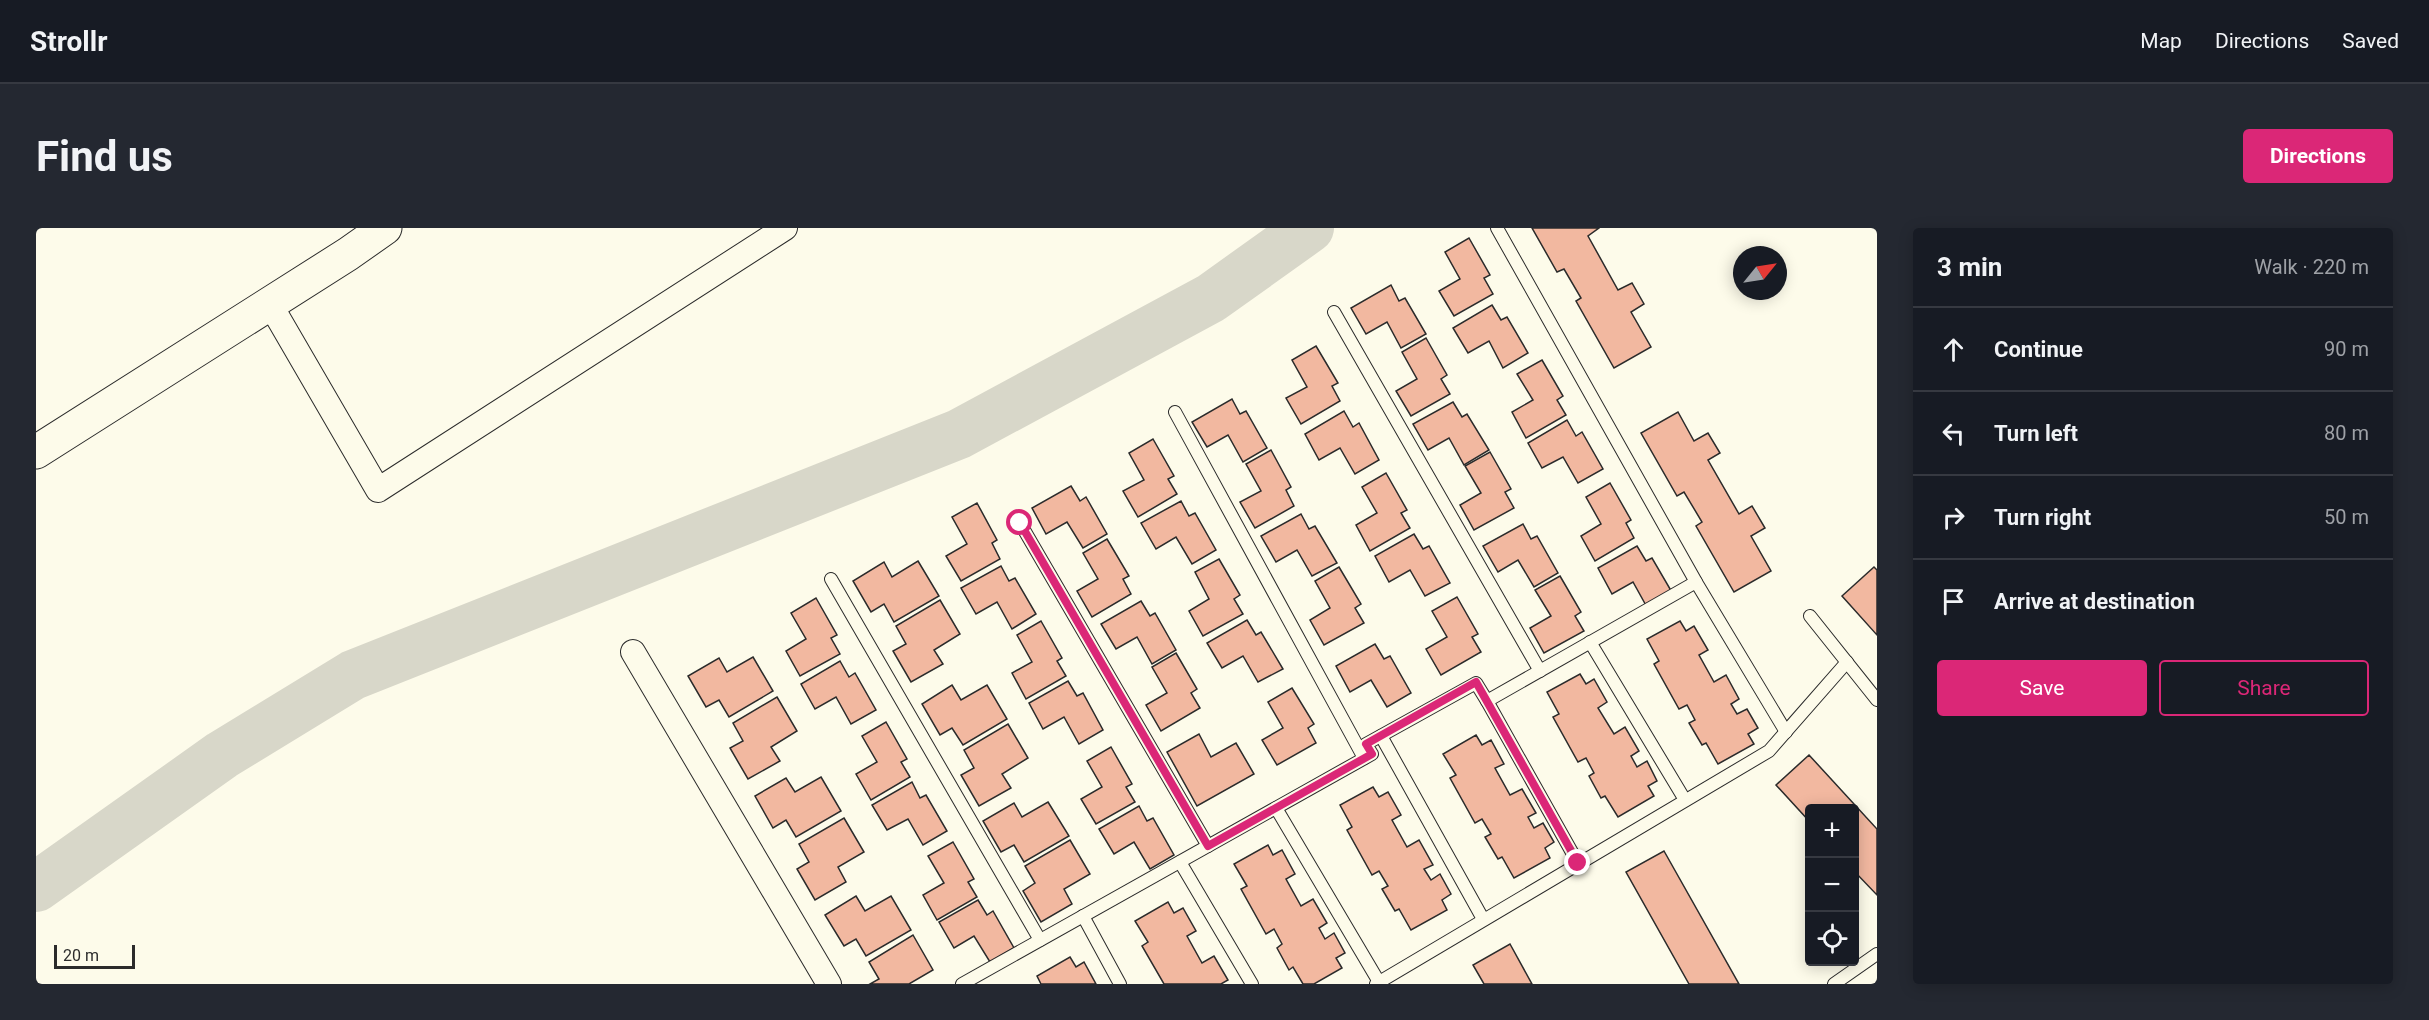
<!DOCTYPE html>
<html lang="en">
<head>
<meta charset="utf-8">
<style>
	body { margin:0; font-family:Roboto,sans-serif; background:#242831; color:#f1f3f6 }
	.controls { position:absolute; right:18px; bottom:18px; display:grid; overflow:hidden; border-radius:6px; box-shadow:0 3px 15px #0003 }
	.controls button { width:54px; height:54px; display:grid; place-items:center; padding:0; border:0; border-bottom:2px solid #363941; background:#171b24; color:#f1f3f6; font:30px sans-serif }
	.compass { position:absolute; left:1697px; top:18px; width:54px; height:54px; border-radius:50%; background:#171b24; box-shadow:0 3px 15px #0003; rotate:60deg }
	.scale { position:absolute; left:18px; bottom:15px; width:81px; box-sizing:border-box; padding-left:6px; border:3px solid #2b2b2b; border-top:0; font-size:16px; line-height:21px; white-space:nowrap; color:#2b2b2b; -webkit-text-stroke:4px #fdfbea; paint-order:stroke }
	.stop { position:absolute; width:18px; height:18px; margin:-14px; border:4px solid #db2777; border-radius:50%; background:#fff }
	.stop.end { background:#db2777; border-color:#fff; box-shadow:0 2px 6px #0008 }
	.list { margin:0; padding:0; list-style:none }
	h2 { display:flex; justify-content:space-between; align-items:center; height:78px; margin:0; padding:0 24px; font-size:26px }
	h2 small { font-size:20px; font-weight:400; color:#9ea1a6 }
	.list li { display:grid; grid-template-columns:39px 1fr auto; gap:18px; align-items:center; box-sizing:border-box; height:84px; padding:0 24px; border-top:2px solid #363941 }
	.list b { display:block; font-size:22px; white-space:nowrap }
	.list em { font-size:20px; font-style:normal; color:#9ea1a6 }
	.actions { display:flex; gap:12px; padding:18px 24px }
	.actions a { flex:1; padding:14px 0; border:2px solid #db2777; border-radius:6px; text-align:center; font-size:21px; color:#db2777 }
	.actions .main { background:#db2777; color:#fff }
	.icon { flex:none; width:33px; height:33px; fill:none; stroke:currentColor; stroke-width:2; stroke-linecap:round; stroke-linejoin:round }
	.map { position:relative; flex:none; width:1841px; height:756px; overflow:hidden; border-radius:6px }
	header { display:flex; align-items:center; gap:36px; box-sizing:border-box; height:84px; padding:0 30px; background:#171b24; border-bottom:2px solid #363941 }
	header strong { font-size:28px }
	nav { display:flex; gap:33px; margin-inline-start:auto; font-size:21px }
	.intro { display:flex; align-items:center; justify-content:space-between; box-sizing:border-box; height:144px; padding:0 36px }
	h1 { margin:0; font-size:42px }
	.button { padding:15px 27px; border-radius:6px; background:#db2777; color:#fff; font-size:21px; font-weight:700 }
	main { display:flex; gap:36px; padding:0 36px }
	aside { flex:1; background:#171b24; border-radius:6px; box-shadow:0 3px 15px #0003 }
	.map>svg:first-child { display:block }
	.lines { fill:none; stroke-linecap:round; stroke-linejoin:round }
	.river { stroke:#d8d7c9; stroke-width:50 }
	.building { fill:#f2b8a0; stroke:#2b2b2b; stroke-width:1.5 }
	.lane-casing { stroke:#2b2b2b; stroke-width:14 }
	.street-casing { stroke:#2b2b2b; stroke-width:26 }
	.secondary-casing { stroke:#2b2b2b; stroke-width:35 }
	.lane { stroke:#fdfbea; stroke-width:12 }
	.street { stroke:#fdfbea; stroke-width:24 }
	.secondary { stroke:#fdfbea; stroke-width:33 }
	.route { stroke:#db2777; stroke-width:8 }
</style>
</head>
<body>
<header>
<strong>Strollr</strong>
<nav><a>Map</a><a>Directions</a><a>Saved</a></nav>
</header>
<div class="intro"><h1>Find us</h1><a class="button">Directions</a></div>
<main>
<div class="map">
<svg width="1841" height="756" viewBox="0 0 1841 756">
	<rect width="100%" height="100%" fill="#fdfbea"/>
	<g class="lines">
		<polyline class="river" points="0,659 186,527 317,447 923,206 1175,70 1273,0"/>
	</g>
	<g class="building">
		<polygon points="1496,0 1563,0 1552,8 1582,62 1596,55 1608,76 1595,84 1615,119 1578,140 1540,73 1545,70 1528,41 1521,44"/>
		<polygon points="1433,10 1454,47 1448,50 1457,66 1418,88 1403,63 1424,51 1409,24"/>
		<polygon points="1355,57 1363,73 1369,70 1390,106 1365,120 1351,94 1330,106 1315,80"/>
		<polygon points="1456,77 1465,92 1471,89 1492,125 1467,140 1453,113 1432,125 1417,100"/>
		<polygon points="1390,110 1411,147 1405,151 1414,166 1375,188 1360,163 1381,151 1366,124"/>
		<polygon points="1280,118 1302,155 1296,158 1304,173 1265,196 1250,170 1271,159 1256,132"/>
		<polygon points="1506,132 1527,168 1521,172 1530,187 1490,210 1476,184 1497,172 1481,146"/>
		<polygon points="1196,171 1204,186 1210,183 1231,220 1207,234 1192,207 1171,219 1156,194"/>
		<polygon points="1417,174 1426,189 1431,186 1453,222 1428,237 1413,210 1392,222 1377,196"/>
		<polygon points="1308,183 1317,199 1323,195 1343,232 1319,246 1304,220 1283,232 1269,206"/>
		<polygon points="1642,184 1658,213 1672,205 1684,225 1672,232 1703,286 1716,278 1729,300 1715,308 1735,343 1698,364 1660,298 1666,294 1648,264 1641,268 1605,205"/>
		<polygon points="1531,192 1540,208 1546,204 1567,241 1542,255 1527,229 1506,240 1492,215"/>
		<polygon points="1117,211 1138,248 1132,251 1141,266 1102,289 1087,263 1108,252 1093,225"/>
		<polygon points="1235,222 1255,259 1250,262 1258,278 1219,300 1204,274 1225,263 1210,236"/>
		<polygon points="1454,224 1475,261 1469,264 1478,280 1438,302 1424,277 1445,265 1429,238"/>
		<polygon points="1350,245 1371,282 1365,285 1374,300 1334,323 1320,297 1341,285 1326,259"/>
		<polygon points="1574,255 1595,292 1590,295 1598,310 1559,333 1545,308 1565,296 1550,269"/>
		<polygon points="1035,258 1044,273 1050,269 1071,306 1047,320 1031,294 1010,306 996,280"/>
		<polygon points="1145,273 1153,288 1159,285 1180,322 1156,336 1140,309 1120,321 1105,295"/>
		<polygon points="941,275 961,312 956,315 964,331 925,353 910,328 931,316 916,289"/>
		<polygon points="1265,286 1273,301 1279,298 1301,335 1276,348 1261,322 1240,334 1225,308"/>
		<polygon points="1487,296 1495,311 1501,308 1522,345 1498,359 1482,332 1462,344 1447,318"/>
		<polygon points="1378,306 1387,321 1393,318 1414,355 1389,368 1374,342 1353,354 1339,328"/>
		<polygon points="1071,311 1093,348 1087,351 1095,366 1056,389 1041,363 1062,351 1047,325"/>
		<polygon points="1601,318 1610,333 1616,330 1637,366 1612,381 1597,354 1576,366 1562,340"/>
		<polygon points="1183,331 1204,367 1198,371 1207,386 1167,408 1153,383 1173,371 1159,344"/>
		<polygon points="882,333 903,368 858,394 848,376 835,384 817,353 848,334 856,349"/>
		<polygon points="965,338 973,353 979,350 1000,386 976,401 961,374 940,386 925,360"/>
		<polygon points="1303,339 1325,376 1319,380 1328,395 1288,417 1274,392 1294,380 1279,353"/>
		<polygon points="1838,339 1841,342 1841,407 1806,368"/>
		<polygon points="1524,348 1545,384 1539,388 1548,403 1508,425 1494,400 1515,388 1499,362"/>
		<polygon points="1421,369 1442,406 1436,409 1445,424 1405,447 1390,421 1411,409 1396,383"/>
		<polygon points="780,370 801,407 795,410 804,426 764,448 750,423 770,411 755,385"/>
		<polygon points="904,372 924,406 898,422 907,436 875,454 857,423 870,416 860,398"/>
		<polygon points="1105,373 1114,388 1119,385 1140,422 1116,436 1101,409 1080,421 1065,396"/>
		<polygon points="1211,392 1220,407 1225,404 1247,441 1222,454 1207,428 1186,440 1171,415"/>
		<polygon points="1005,393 1026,430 1021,433 1030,448 990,471 976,445 996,434 981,407"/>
		<polygon points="1644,393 1650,403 1658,398 1672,422 1663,427 1678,454 1690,447 1703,471 1695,476 1701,486 1711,481 1722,500 1712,506 1718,516 1682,536 1670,515 1666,517 1653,495 1659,492 1651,477 1643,481 1618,436 1623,433 1611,411"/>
		<polygon points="1339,416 1348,431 1354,428 1375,465 1351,479 1335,452 1314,464 1300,438"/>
		<polygon points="1140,425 1161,461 1155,465 1164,480 1125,503 1110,477 1131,465 1116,439"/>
		<polygon points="717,429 737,463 693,489 683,472 670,479 652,448 683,430 691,444"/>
		<polygon points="804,433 813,449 819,445 840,482 815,496 800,469 779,481 765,456"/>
		<polygon points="1544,446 1550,456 1558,451 1571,474 1562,480 1578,506 1589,499 1603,523 1595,528 1601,539 1611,533 1621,553 1612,558 1618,568 1582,589 1569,568 1565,570 1553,548 1558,545 1550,530 1542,534 1517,489 1523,486 1511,464"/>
		<polygon points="1032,453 1041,468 1047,465 1067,502 1043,516 1028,489 1007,501 993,475"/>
		<polygon points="916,457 925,472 951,457 971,491 927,517 916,500 904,507 886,476"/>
		<polygon points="1256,460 1278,496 1272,500 1280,515 1241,537 1226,512 1247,500 1232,474"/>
		<polygon points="741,469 761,503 735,519 744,533 712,551 694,520 707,513 697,495"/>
		<polygon points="850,494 871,531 865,534 874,549 835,572 820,546 841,534 826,508"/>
		<polygon points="972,496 992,530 966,546 975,560 943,578 925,547 938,540 928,522"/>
		<polygon points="1163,506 1175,529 1200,515 1218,546 1161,578 1131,524"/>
		<polygon points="1440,507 1446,517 1455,512 1468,536 1459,540 1474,567 1486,561 1500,585 1492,589 1498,600 1507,595 1518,614 1509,620 1514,630 1478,650 1466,629 1462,631 1449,609 1455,606 1446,591 1439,595 1414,550 1420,547 1407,526"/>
		<polygon points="1075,519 1096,556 1090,559 1099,574 1060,596 1045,571 1066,559 1051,533"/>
		<polygon points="1773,527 1841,601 1841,667 1818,643 1818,580 1774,580 1774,594 1740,557"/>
		<polygon points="785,549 805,583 760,609 750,592 737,600 719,568 750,550 759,564"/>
		<polygon points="876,554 884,570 890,567 911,603 887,617 872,591 851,602 836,577"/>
		<polygon points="1337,559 1343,569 1352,564 1365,587 1356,592 1371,619 1383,612 1397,637 1388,641 1395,652 1404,646 1415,666 1406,672 1411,682 1375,702 1363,681 1359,683 1346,661 1352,658 1343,643 1336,647 1311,602 1316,599 1304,577"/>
		<polygon points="1012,574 1033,608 988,634 978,617 965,624 947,593 978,575 986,589"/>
		<polygon points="1103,578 1111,593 1117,590 1138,627 1114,641 1098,614 1078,626 1063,601"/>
		<polygon points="808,590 828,624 802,639 810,654 779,672 761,641 773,634 763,616"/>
		<polygon points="1034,612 1054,646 1028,661 1036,676 1005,694 987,663 999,655 989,638"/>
		<polygon points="917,614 938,651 932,654 941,669 901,692 887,667 908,655 892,628"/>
		<polygon points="1232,617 1237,627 1246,622 1259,646 1250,651 1265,678 1277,671 1291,695 1283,700 1289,711 1298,705 1309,725 1300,730 1306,740 1278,756 1267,756 1257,739 1253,742 1241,720 1246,716 1238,701 1230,706 1205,661 1211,658 1198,636"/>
		<polygon points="1628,623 1703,756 1653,756 1590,644"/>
		<polygon points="820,668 829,683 855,668 875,702 830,728 820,711 808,718 789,687"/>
		<polygon points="942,672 951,687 957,683 978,720 954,734 938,708 918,720 903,694"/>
		<polygon points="1132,674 1138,685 1147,680 1160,703 1151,708 1166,735 1178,728 1192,752 1185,756 1128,756 1106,718 1112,714 1099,693"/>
		<polygon points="877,707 897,742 873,756 834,756 843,751 833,734"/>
		<polygon points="1474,716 1496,756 1448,756 1437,737"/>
		<polygon points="1034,729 1040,739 1048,734 1060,756 1005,756 1001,748"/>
	</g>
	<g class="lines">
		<defs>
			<g id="lane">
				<polyline points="1461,0 1660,354 1750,504"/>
				<polyline points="1298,84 1504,443"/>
				<polyline points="1139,184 1328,530"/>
				<polyline points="984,295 1172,618"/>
				<polyline points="795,351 1004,712"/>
				<polyline points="1774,388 1841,472"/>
				<polyline points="1554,414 1649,572"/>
				<polyline points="1451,473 1542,635"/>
				<polyline points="1345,508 1447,691"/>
				<polyline points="1240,580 1343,754"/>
				<polyline points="1144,634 1216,756"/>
				<polyline points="1047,688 1084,756"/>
				<polyline points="926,756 1336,526 1330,516 1440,455 1451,473 1660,354"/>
				<polyline points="1340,756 1733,523 1811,434"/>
				<polyline points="1798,756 1841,726"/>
			</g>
			<g id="street">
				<polyline points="234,76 342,262 749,0"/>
				<polyline points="597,424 793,756"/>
			</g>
			<polyline id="secondary" points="0,224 312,26 349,0"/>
		</defs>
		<use href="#lane" class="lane-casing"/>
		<use href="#street" class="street-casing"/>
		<use href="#secondary" class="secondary-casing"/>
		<use href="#lane" class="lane"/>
		<use href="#street" class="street"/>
		<use href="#secondary" class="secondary"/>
	</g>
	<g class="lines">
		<polyline class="route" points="984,295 1172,618 1336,526 1330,516 1440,454 1542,635"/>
	</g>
</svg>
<div class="controls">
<button>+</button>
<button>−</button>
<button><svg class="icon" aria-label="locate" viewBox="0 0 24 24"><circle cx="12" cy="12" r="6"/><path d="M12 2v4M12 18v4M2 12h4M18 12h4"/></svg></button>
</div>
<svg class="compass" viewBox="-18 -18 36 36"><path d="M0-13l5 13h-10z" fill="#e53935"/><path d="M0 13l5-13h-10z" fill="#9ea1a6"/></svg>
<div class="scale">20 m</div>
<div class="stop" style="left:984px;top:295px"></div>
<div class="stop end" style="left:1542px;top:635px"></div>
</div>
<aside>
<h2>3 min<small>Walk · 220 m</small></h2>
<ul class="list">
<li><svg class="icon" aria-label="ahead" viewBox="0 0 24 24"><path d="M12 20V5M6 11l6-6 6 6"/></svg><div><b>Continue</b></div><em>90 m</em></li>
<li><svg class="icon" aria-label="left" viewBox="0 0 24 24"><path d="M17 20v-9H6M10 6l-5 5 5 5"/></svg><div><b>Turn left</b></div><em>80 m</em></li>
<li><svg class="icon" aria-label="right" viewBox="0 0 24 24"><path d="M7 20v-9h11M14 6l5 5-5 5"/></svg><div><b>Turn right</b></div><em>50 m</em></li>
<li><svg class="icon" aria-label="arrive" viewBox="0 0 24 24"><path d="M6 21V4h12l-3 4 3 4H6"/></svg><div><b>Arrive at destination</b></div></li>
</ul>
<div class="actions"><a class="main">Save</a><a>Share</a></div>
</aside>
</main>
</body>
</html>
